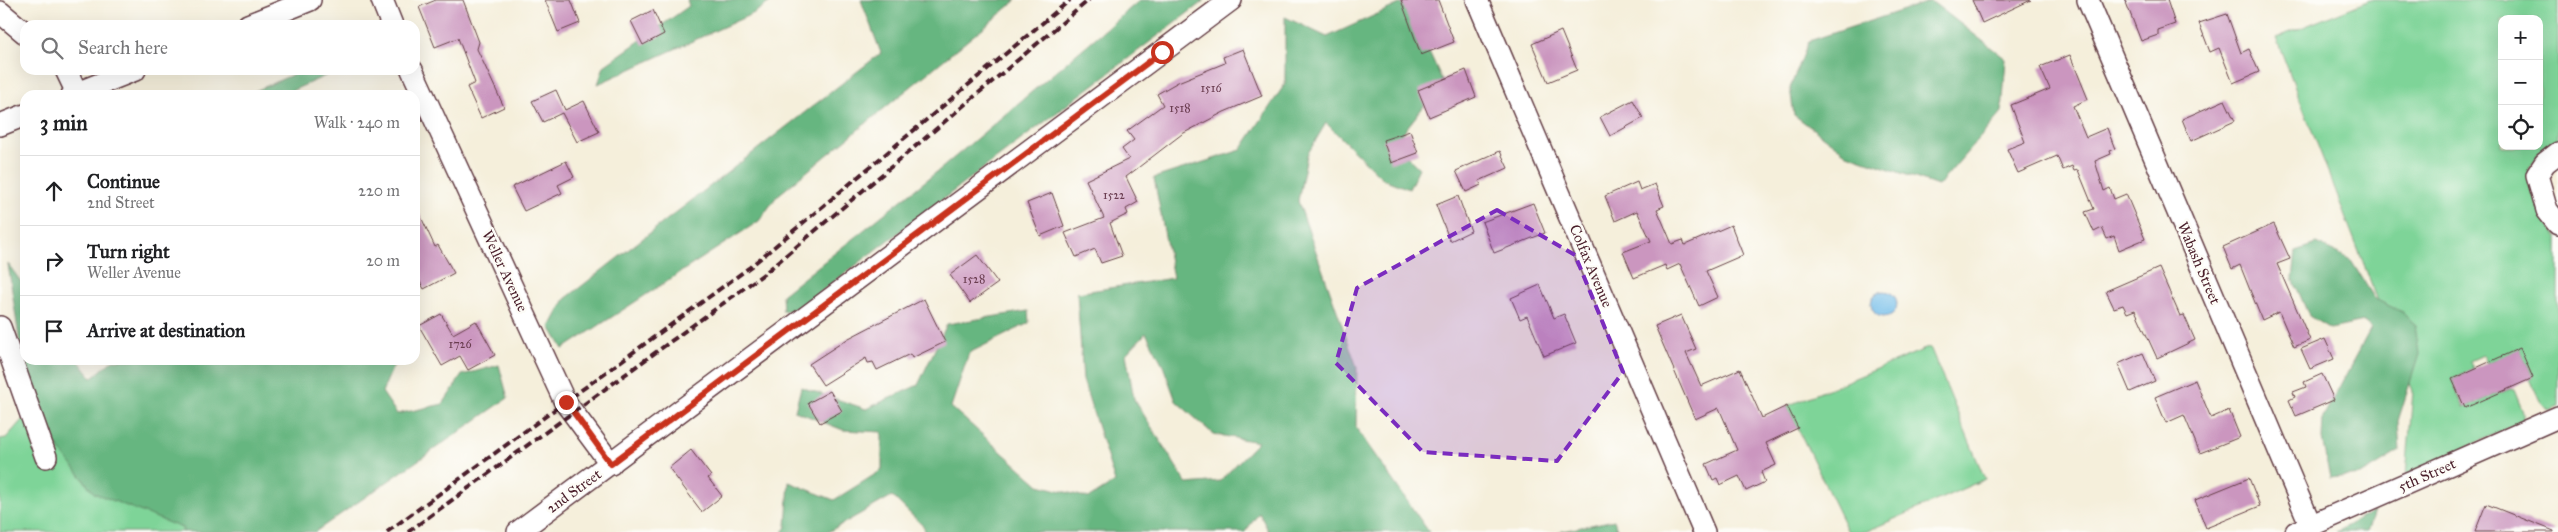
<!DOCTYPE html>
<html lang="en">
<head>
<meta charset="utf-8">
<style>
	body { margin:0; font-family:"IM FELL Great Primer",serif; background:#f6f6f6; color:#202124 }
	.controls { position:absolute; right:15px; top:15px; display:grid; overflow:hidden; border-radius:10px; box-shadow:0 5px 20px #0002 }
	.controls button { width:45px; height:45px; display:grid; place-items:center; padding:0; border:0; border-bottom:1px solid #e0e0e0; background:#fff; color:#202124; font:25px sans-serif }
	.stop { position:absolute; width:15px; height:15px; margin:-11px; border:4px solid #c8321e; border-radius:50%; background:#fff }
	.stop.end { background:#c8321e; border-color:#fff; box-shadow:0 1px 5px #0008 }
	.list { margin:0; padding:0; list-style:none }
	h2 { display:flex; justify-content:space-between; align-items:center; height:65px; margin:0; padding:0 20px; font-size:21px }
	h2 small { font-size:16px; font-weight:400; color:#757577 }
	.list li { display:grid; grid-template-columns:32px 1fr auto; gap:15px; align-items:center; box-sizing:border-box; height:70px; padding:0 20px; border-top:1px solid #e0e0e0 }
	.list b { display:block; font-size:19px; white-space:nowrap }
	.list p { margin:0; font-size:16px; white-space:nowrap; color:#757577 }
	.list em { font-size:16px; font-style:normal; color:#757577 }
	.icon { flex:none; width:28px; height:28px; fill:none; stroke:currentColor; stroke-width:2; stroke-linecap:round; stroke-linejoin:round }
	.map { position:relative; flex:none; width:2558px; height:532px; overflow:hidden }
	.search { position:absolute; background:#fff; box-shadow:0 5px 20px #0002; left:20px; top:20px; width:400px; height:55px; display:flex; align-items:center; gap:12px; box-sizing:border-box; padding:0 18px; border-radius:15px; color:#757577; font-size:19px }
	.panel { position:absolute; background:#fff; box-shadow:0 5px 20px #0002; left:20px; top:90px; width:400px; height:275px; border-radius:15px }
	.map>svg:first-child { display:block }
	.green { fill:#7ed498; stroke:#647a62; fill-rule:evenodd }
	.forest { fill:#66b680; stroke:#586a56; fill-rule:evenodd }
	.water { fill:#70bcea; stroke:#5d6e8a }
	.building { fill:#cb96bf }
	.lines { fill:none; stroke-linecap:round; stroke-linejoin:round }
	.minor-casing { stroke:#643e45; stroke-width:24 }
	.minor { stroke:#fff; stroke-width:21 }
	.rail { stroke:#4a1f2b; stroke-width:4; stroke-dasharray:8 4; stroke-linecap:butt }
	.route { stroke:#c8321e; stroke-width:6 }
	.marked { fill:#7b2cbf; fill-opacity:0.2; stroke:#7b2cbf; stroke-width:4; stroke-dasharray:10 6; stroke-linejoin:round }
	.labels { text-anchor:middle; dominant-baseline:central; stroke-width:5; stroke-linejoin:round; paint-order:stroke }
	.number-label { font-size:12px; fill:#6a3d50 }
	.street-label { font-size:15px; fill:#4a1f2b; stroke:#fdfcf7 }
</style>
</head>
<body>
<div class="map">
<svg width="2558" height="532" viewBox="0 0 2558 532">
	<rect width="100%" height="100%" fill="#fdfcf7"/>
	<filter id="ink" filterUnits="userSpaceOnUse"><feTurbulence type="fractalNoise" baseFrequency=".02" numOctaves="2"/><feDisplacementMap in="SourceGraphic" scale="10" xChannelSelector="R" yChannelSelector="G"/><feConvolveMatrix kernelMatrix="1 2 1 2 8 2 1 2 1" color-interpolation-filters="sRGB"/></filter>
	<filter id="wash" filterUnits="userSpaceOnUse"><feTurbulence type="fractalNoise" baseFrequency=".0096" numOctaves="4" result="noise"/><feDisplacementMap in="SourceGraphic" scale="20" xChannelSelector="R" yChannelSelector="G"/><feGaussianBlur stdDeviation="1.12" result="paint"/><feColorMatrix in="noise" values="0 0 0 0 0 0 0 0 0 0 0 0 0 0 0 0 0 1.4 0 .05"/><feComposite in="paint" operator="in"/></filter>
	<g filter="url(#wash)">
		<rect width="100%" height="100%" fill="#f5efdb"/>
		<g class="green">
			<path d="M2370 0H2558V143L2538 153 2529 170 2545 221 2558 237V406L2548 410 2540 401 2530 379 2533 378 2520 349 2487 363 2483 355 2470 361 2473 369 2452 379 2464 408 2509 389 2514 390 2523 412V421L2406 476 2413 391 2276 38ZM2502 19H2539V146H2502Z"/>
			<polygon points="1930,347 1985,479 1865,532 1848,532 1787,406"/>
			<polygon points="30,411 182,528 183,532 0,532 0,439 6,438"/>
		</g>
		<g class="forest">
			<polygon points="687,0 773,0 754,13 598,84 604,66 689,6"/>
			<polygon points="861,0 1017,0 777,196 759,221 563,349 550,327 565,299 881,53"/>
			<polygon points="1140,0 1205,0 797,310 783,311 782,295 943,167"/>
			<path d="M1406 1 1443 82 1394 144 1419 168 1409 189 1383 179 1326 123 1307 155 1298 201 1357 367 1356 428 1429 532H1269L1259 513 1245 532H925L924 527 892 496 828 532H782L786 527 789 482 834 500 882 470V432L843 430 795 411 801 387 866 409 918 385 947 324 1028 311 1029 323 969 353 951 407 1039 485 1089 498 1115 482 1083 380 1077 293 1173 278 1154 178 1241 150 1285 84V17L1327 37ZM1146 333 1162 363 1176 401 1213 434 1258 442 1220 481 1187 484 1134 399 1126 354Z"/>
			<polygon points="1931,1 2006,59 2002,112 1938,186 1847,154 1794,115 1790,88 1809,41"/>
			<polygon points="303,70 339,70 282,95 246,95"/>
			<polygon points="2317,244 2350,259 2375,299 2404,313 2415,325 2419,354 2398,421 2400,451 2361,475 2330,478 2322,439 2323,417 2371,328 2364,322 2330,329 2309,316 2293,279 2296,251"/>
			<polygon points="8,264 25,287 25,360 78,360 92,378 113,360 396,360 382,392 397,414 443,404 462,375 499,365 508,398 315,532 183,532 182,528 94,493 30,411"/>
			<polygon points="2374,511 2367,532 2336,532"/>
			<polygon points="1614,520 1618,532 1558,532"/>
		</g>
		<circle class="water" cx="1884" cy="304" r="13"/>
		<g id="blocks">
			<g class="building">
				<polygon points="436,0 463,0 479,42 477,49 504,107 481,118 467,87 475,83 458,38 435,47 419,7"/>
				<polygon points="545,0 571,0 580,23 558,32"/>
				<polygon points="1401,0 1438,0 1454,42 1421,55"/>
				<polygon points="1972,0 2031,0 1982,23"/>
				<polygon points="2125,0 2167,0 2175,24 2158,30 2158,35 2141,41"/>
				<polygon points="653,10 664,34 643,45 631,21"/>
				<polygon points="2227,14 2241,53 2249,49 2259,72 2233,83 2219,48 2210,52 2199,23"/>
				<polygon points="1561,31 1577,70 1548,82 1532,44"/>
				<polygon points="1243,49 1262,96 1224,112 1182,134 1126,177 1138,202 1126,209 1128,214 1110,223 1122,256 1101,263 1095,249 1076,257 1065,233 1104,218 1086,180 1129,159 1122,149 1134,140 1127,131 1163,105 1157,94 1178,82 1225,63 1223,57"/>
				<polygon points="2070,55 2088,99 2073,106 2086,137 2107,128 2115,149 2110,151 2111,154 2095,161 2104,191 2110,188 2114,199 2126,194 2145,239 2119,250 2114,236 2107,239 2102,228 2094,232 2085,212 2094,209 2078,170 2074,171 2072,166 2063,170 2057,156 2018,173 2007,149 2025,142 2011,105 2050,89 2040,67"/>
				<polygon points="1466,70 1476,97 1429,117 1418,90"/>
				<polygon points="556,90 565,110 584,101 599,132 577,142 562,113 543,122 532,101"/>
				<polygon points="1633,100 1643,118 1610,136 1600,117"/>
				<polygon points="2225,100 2235,121 2191,141 2182,119"/>
				<polygon points="1410,131 1418,153 1391,163 1383,140"/>
				<polygon points="1500,151 1508,168 1479,181 1481,185 1466,192 1456,171"/>
				<polygon points="566,161 574,177 558,185 562,193 524,211 512,187"/>
				<polygon points="1637,182 1640,190 1655,184 1664,206 1657,209 1672,244 1683,240 1685,245 1731,225 1743,255 1706,271 1718,297 1699,306 1680,264 1667,270 1665,265 1634,278 1623,252 1651,241 1637,211 1615,221 1605,196"/>
				<polygon points="1052,193 1064,226 1040,236 1027,203"/>
				<polygon points="1458,196 1471,231 1450,241 1436,205"/>
				<polygon points="1533,203 1545,233 1494,253 1482,222"/>
				<polygon points="415,204 435,247 438,245 454,273 424,289 415,273"/>
				<polygon points="2274,224 2290,259 2277,264 2310,340 2294,347 2279,312 2262,320 2240,265 2232,269 2223,247"/>
				<polygon points="977,255 998,283 970,303 950,275"/>
				<polygon points="2159,268 2180,316 2184,315 2195,340 2157,358 2135,310 2127,313 2123,305 2114,308 2106,291"/>
				<polygon points="1540,285 1554,318 1564,314 1576,343 1544,356 1527,316 1520,319 1511,298"/>
				<polygon points="924,299 945,342 912,358 910,354 877,370 873,362 868,363 866,358 823,385 809,364 849,338"/>
				<polygon points="441,314 453,334 476,321 495,355 468,370 460,356 442,366 419,326"/>
				<polygon points="1681,315 1696,349 1686,353 1701,386 1740,369 1762,418 1787,406 1798,428 1766,443 1776,465 1761,472 1765,482 1746,491 1739,476 1720,485 1717,478 1713,480 1706,464 1737,450 1719,408 1695,419 1655,326"/>
				<polygon points="2325,339 2334,359 2310,369 2301,349"/>
				<polygon points="2520,348 2533,378 2465,408 2452,379"/>
				<polygon points="2143,353 2155,381 2130,392 2118,364"/>
				<polygon points="2322,374 2334,400 2296,416 2289,400 2295,397 2293,392 2306,387 2304,382"/>
				<polygon points="2195,380 2211,418 2229,410 2240,437 2200,453 2184,415 2166,423 2155,397"/>
				<polygon points="830,391 842,411 820,423 808,403"/>
				<polygon points="691,450 711,476 708,478 722,496 702,512 669,468"/>
				<polygon points="2249,478 2260,506 2206,528 2195,500"/>
				<polygon points="2486,504 2554,531 2554,532 2475,532"/>
			</g>
		</g>
	</g>
	<g filter="url(#ink)">
		<use href="#blocks" fill-opacity="0" stroke="#643e45" stroke-width="1"/>
		<g class="lines">
			<defs>
				<g id="minor">
					<polyline points="382,0 392,25"/>
					<polyline points="1477,0 1704,532"/>
					<polyline points="2088,0 2311,526"/>
					<polyline points="0,12 25,33"/>
					<polyline points="248,25 310,0"/>
					<polyline points="66,70 77,93"/>
					<polyline points="412,70 565,402 611,464"/>
					<polyline points="72,95 135,70"/>
					<polyline points="0,125 25,115"/>
					<polyline points="2558,153 2545,163 2537,175 2547,210 2558,224"/>
					<polyline points="0,327 46,457"/>
					<polyline points="518,532 1231,0"/>
					<polyline points="2296,532 2558,417"/>
				</g>
			</defs>
			<use href="#minor" class="minor-casing"/>
			<use href="#minor" class="minor"/>
			<g class="rail">
				<polyline points="387,532 750,267 1070,0"/>
				<polyline points="408,532 765,273 1089,0"/>
			</g>
		</g>
	</g>
	<g class="lines" filter="url(#ink)">
		<polyline class="route" points="566,402 611,464 1162,52"/>
	</g>
	<path class="marked" d="M1497 210 1575 255 1623 372 1557 461 1423 452 1336 363 1357 288Z"/>
	<g class="labels">
		<g class="number-label">
			<text x="1211" y="88">1516</text>
			<text x="1180" y="108">1518</text>
			<text x="1114" y="195">1522</text>
			<text x="974" y="279">1528</text>
			<text x="460" y="344">1726</text>
		</g>
		<g class="street-label">
			<text transform="translate(2199 263) rotate(67)">Wabash Street</text>
			<text transform="translate(1591 266) rotate(67)">Colfax Avenue</text>
			<text transform="translate(505 271) rotate(65)">Weller Avenue</text>
			<text transform="translate(2427 475) rotate(-24)">5th Street</text>
			<text transform="translate(574 491) rotate(-36)">2nd Street</text>
		</g>
	</g>
</svg>
<div class="controls">
<button>+</button>
<button>−</button>
<button><svg class="icon" aria-label="locate" viewBox="0 0 24 24"><circle cx="12" cy="12" r="6"/><path d="M12 2v4M12 18v4M2 12h4M18 12h4"/></svg></button>
</div>
<div class="stop" style="left:1162px;top:52px"></div>
<div class="stop end" style="left:566px;top:402px"></div>
<div class="search"><svg class="icon" aria-label="search" viewBox="0 0 24 24"><circle cx="10" cy="10" r="6"/><path d="M15 15l6 6"/></svg>Search here</div>
<section class="panel">
<h2>3 min<small>Walk · 240 m</small></h2>
<ul class="list">
<li><svg class="icon" aria-label="ahead" viewBox="0 0 24 24"><path d="M12 20V5M6 11l6-6 6 6"/></svg><div><b>Continue</b><p>2nd Street</p></div><em>220 m</em></li>
<li><svg class="icon" aria-label="right" viewBox="0 0 24 24"><path d="M7 20v-9h11M14 6l5 5-5 5"/></svg><div><b>Turn right</b><p>Weller Avenue</p></div><em>20 m</em></li>
<li><svg class="icon" aria-label="arrive" viewBox="0 0 24 24"><path d="M6 21V4h12l-3 4 3 4H6"/></svg><div><b>Arrive at destination</b></div></li>
</ul>
</section>
</div>
</body>
</html>
